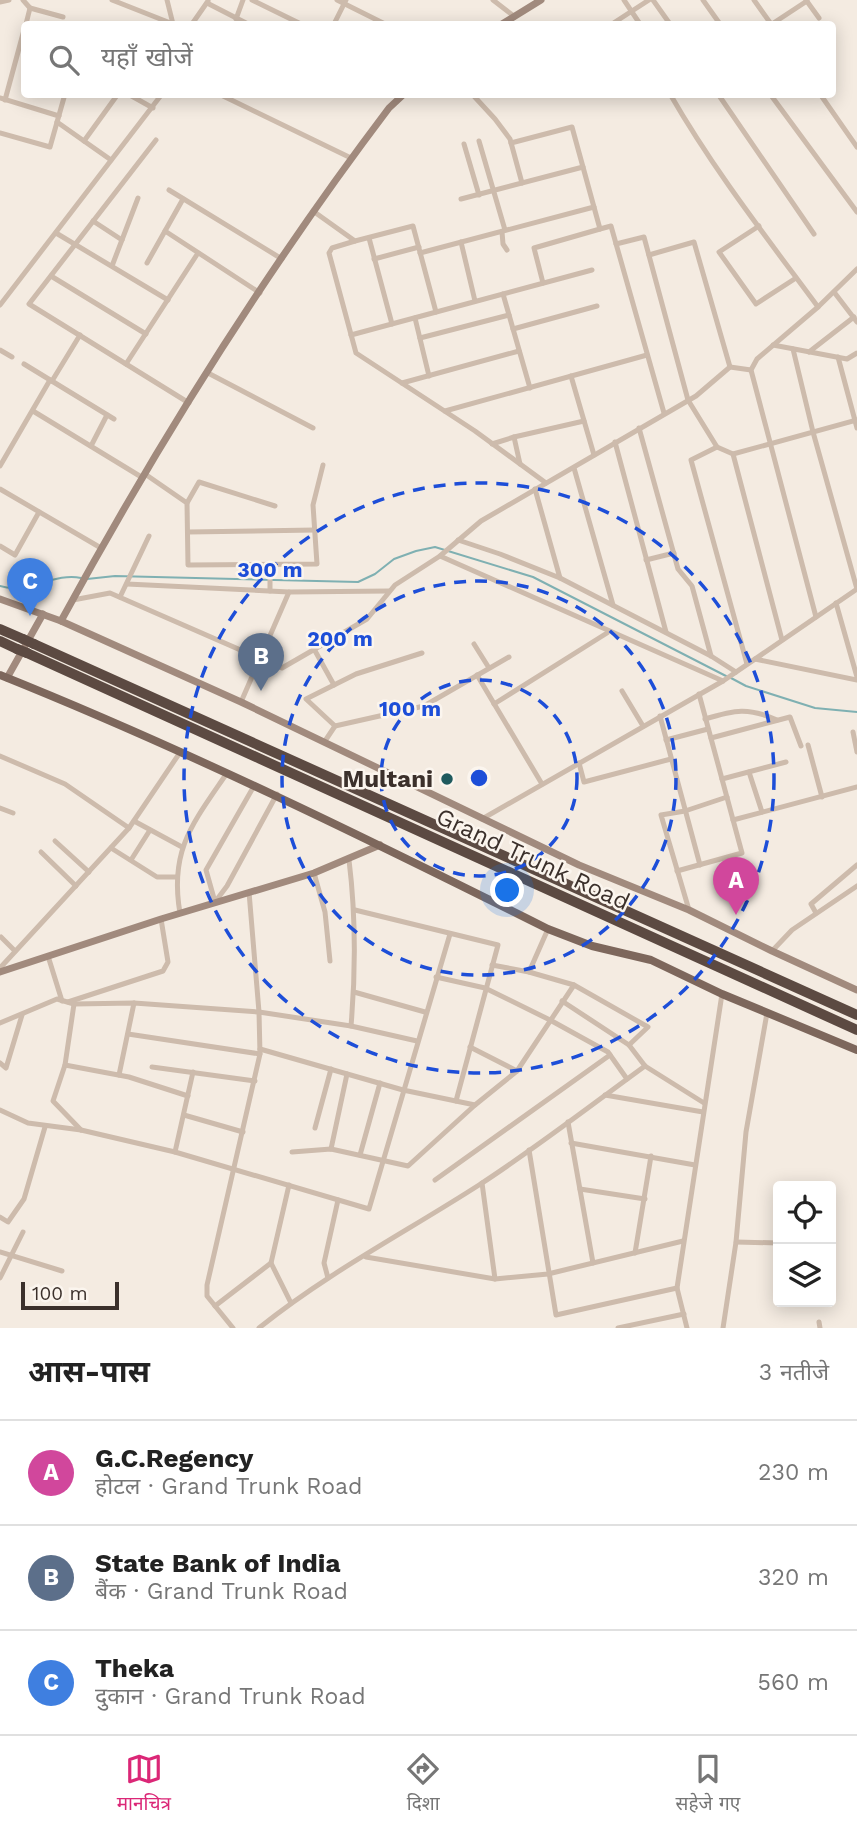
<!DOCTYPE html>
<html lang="hi">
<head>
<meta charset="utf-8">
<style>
	body { margin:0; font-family:"Work Sans","Noto Sans Devanagari",sans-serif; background:#f6f6f6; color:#222 }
	.controls { position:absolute; right:21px; bottom:21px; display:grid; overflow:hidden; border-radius:7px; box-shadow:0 4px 18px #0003 }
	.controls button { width:63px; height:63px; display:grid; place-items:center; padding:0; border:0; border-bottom:2px solid #e0e0e0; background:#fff; color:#222; font:35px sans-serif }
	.scale { position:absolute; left:21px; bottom:18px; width:98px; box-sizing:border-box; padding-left:7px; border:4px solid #3b302b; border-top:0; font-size:19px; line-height:24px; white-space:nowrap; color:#3b302b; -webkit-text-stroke:5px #fbf5ee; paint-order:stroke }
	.you { position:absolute; left:508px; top:891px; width:24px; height:24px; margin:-18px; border:5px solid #fff; border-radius:50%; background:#1a73e8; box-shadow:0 0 0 10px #1a73e833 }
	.badge { display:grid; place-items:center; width:46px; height:46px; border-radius:50%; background:#db2777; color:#fff; font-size:23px; font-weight:700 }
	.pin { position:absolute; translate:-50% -58px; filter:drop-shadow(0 2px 4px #0008) }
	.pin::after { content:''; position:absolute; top:37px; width:24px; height:21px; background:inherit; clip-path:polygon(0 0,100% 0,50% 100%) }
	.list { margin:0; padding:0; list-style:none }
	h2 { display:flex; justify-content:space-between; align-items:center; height:91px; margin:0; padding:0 28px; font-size:30px }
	h2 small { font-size:23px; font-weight:400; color:#767676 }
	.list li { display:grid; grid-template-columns:46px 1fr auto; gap:21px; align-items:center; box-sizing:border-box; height:105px; padding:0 28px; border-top:2px solid #e0e0e0 }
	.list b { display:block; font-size:26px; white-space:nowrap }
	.list p { margin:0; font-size:23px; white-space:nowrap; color:#767676 }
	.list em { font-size:23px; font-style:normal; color:#767676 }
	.icon { flex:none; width:38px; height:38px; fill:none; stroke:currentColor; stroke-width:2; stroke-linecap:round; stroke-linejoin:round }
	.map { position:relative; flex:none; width:857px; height:1328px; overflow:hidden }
	.search { position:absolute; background:#fff; box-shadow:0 4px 18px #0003; left:21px; right:21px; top:21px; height:77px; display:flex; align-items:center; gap:18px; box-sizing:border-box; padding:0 24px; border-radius:7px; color:#767676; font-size:26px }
	.sheet { height:406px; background:#fff }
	nav { display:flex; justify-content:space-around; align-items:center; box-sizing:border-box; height:98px; border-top:2px solid #e0e0e0; background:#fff; font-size:19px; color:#767676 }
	nav a { display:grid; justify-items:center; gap:4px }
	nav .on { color:#db2777 }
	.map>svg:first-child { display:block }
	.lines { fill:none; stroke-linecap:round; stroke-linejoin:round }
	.stream { stroke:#7fb0b2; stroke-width:2 }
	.street { stroke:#cdbbac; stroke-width:5 }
	.secondary { stroke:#a18a7d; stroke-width:7 }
	.primary { stroke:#7d675c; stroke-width:8 }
	.highway { stroke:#5c4a42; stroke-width:10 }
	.highway-bridge { stroke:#5c4a42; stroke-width:10 }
	.ring { fill:none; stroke:#1d4ed8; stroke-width:3.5; stroke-dasharray:12 9 }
	.poi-dot { fill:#1f5a5e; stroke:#fbf5ee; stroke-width:2.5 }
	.labels { text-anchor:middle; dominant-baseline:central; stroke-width:5; stroke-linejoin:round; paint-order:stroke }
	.poi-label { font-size:24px; font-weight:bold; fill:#3b302b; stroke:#fbf5ee; text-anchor:end }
	.street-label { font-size:24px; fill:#3b302b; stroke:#fbf5ee }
	.centre { fill:#1d4ed8; stroke:#fbf5ee; stroke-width:3.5 }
	.ring-label { font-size:21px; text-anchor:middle; font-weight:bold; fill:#1d4ed8; stroke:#fbf5ee; stroke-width:5; stroke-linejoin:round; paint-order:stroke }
</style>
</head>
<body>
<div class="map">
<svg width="857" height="1328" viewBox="0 0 857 1328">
	<rect width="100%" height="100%" fill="#f4ebe1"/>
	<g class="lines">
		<g class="stream">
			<polyline points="87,579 115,576 358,582 375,574 394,559 416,551 435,547 533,577 726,676"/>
			<path d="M0 586C27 595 54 572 81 578"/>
			<polyline points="731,678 746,686 815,708 857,712"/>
		</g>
		<g class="street">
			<polyline points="23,0 30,8"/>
			<polyline points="112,0 173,24"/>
			<polyline points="167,0 173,24"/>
			<polyline points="252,0 301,24"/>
			<polyline points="337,0 385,24"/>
			<polyline points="493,0 515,17"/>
			<polyline points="624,0 640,24"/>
			<polyline points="653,0 670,24"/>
			<polyline points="703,0 720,24"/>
			<polyline points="754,0 771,24"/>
			<polyline points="806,0 819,18"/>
			<polyline points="0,2 9,0"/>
			<polyline points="207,3 248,24"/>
			<polyline points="236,19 243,0"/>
			<polyline points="26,24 30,8 63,17"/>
			<polyline points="192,24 208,1"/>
			<polyline points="334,24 346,0"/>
			<polyline points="612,24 649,0"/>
			<polyline points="772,24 807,1"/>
			<polyline points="128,94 153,108"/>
			<polyline points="219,94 351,158"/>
			<polyline points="472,94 495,119 510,139 522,183"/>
			<path d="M670 94C713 169 767 238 818 307"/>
			<polyline points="718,94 814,234"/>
			<polyline points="770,94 857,212"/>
			<polyline points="820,94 857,147"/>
			<polyline points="0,98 59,116"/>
			<polyline points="5,100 24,30"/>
			<polyline points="57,122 111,160"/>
			<polyline points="0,133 50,147 65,94"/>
			<polyline points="156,140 29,304 189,403"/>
			<polyline points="84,141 118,94"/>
			<polyline points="479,141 505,230"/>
			<polyline points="511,143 572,127 600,229 611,226 664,413"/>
			<polyline points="464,144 479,195"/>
			<polyline points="169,190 282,259"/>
			<polyline points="461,199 583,167"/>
			<polyline points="313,211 355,241 413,226 436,312"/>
			<polyline points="93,221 122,240"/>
			<polyline points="759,226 719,252 756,304 796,278"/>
			<polyline points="165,231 260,293"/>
			<polyline points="502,232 503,244 507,250"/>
			<polyline points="56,233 168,300"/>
			<polyline points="369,238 392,324"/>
			<polyline points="355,241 332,248 329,253 356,353 475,431 546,483"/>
			<polyline points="461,242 475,301"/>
			<polyline points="616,244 644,237 688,400 717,447 733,454 782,640"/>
			<polyline points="420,253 594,207"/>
			<polyline points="649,255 694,242 730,367"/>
			<polyline points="374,259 419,247"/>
			<polyline points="147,263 183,199"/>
			<polyline points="112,266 138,198"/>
			<polyline points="51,276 146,334"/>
			<polyline points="543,283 534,248 600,229"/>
			<polyline points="834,292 857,322"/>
			<polyline points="503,294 530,388"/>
			<polyline points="0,305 162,94"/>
			<polyline points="415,318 429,376"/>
			<polyline points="513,329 597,306"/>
			<polyline points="351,335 592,270"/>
			<polyline points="420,338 509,315"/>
			<polyline points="773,345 847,359 857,353"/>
			<polyline points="793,349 813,432 857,589"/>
			<polyline points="0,350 12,357"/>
			<polyline points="809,352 854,317"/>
			<polyline points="838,357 857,428"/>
			<polyline points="24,364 114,419"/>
			<polyline points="126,364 198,253"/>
			<polyline points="208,373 313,428"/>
			<polyline points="571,376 594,455"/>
			<polyline points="52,381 80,335"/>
			<polyline points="402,383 519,351"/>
			<polyline points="33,411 143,478"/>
			<polyline points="445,411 647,355"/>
			<polyline points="639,428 678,569 692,586 711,656"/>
			<polyline points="615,442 666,632"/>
			<polyline points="492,444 514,437"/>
			<polyline points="91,446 107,415"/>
			<polyline points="717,447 691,460 747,664"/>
			<polyline points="733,454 857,420"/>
			<polyline points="520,464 514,437 584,421"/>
			<polyline points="0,466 50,380"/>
			<polyline points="574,468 613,605"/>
			<polyline points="145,474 187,503 188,565 317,564 313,505 323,465"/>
			<polyline points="0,489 101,548"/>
			<polyline points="535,489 560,578"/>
			<polyline points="187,503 199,482 275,506"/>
			<polyline points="188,532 315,530"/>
			<polyline points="458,540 500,554 560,578 711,656 736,672"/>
			<polyline points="0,546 15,555 39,512"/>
			<polyline points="440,556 723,681"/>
			<polyline points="646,560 674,553"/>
			<polyline points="270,565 270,591"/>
			<polyline points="127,584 289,592 389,591"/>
			<polyline points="120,597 149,536"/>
			<polyline points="73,600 110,593 282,668 367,619 395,585 440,556 481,521 696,396 730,367 751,370"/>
			<polyline points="836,603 857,677"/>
			<polyline points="816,617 751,370 757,359 818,307 857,269"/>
			<polyline points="474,644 489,668"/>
			<polyline points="314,649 334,685"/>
			<polyline points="422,653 356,674 306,699 335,726 424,706 509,657"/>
			<polyline points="755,659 857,680"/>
			<polyline points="477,675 542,784"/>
			<polyline points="622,691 643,726"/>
			<polyline points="241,702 289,592"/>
			<polyline points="494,704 607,633"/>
			<polyline points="660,716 700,865"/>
			<path d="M705 719C735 710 748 707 777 720"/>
			<polyline points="853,732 857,752"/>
			<polyline points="711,738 790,717 801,746"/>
			<polyline points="666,740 708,729"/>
			<polyline points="325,741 335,726"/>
			<polyline points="808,745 822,797"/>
			<polyline points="0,756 65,784 129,828"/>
			<polyline points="579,763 584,782 671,759"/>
			<polyline points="749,772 762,812"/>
			<polyline points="722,779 786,762"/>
			<polyline points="0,808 13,813"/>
			<polyline points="482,819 723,681 857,589"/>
			<polyline points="733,820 857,787"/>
			<polyline points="134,821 182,847"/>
			<polyline points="55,841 89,872"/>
			<polyline points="111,848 157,877 177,877"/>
			<polyline points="41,852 76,886"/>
			<polyline points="131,860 150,830"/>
			<path d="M349 860C356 917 356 968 351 1026"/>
			<polyline points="677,871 742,853 699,694"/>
			<polyline points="314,873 325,912 330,961"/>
			<polyline points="215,902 206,870 254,786"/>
			<polyline points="215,902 227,886 277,794"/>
			<polyline points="355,910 498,945 456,1101"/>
			<polyline points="689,910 661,815 685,811 727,797"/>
			<path d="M180 913C169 850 193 823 227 773"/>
			<polyline points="816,913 811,904 857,865"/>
			<polyline points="1,937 15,951"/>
			<polyline points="772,951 792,930 857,886"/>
			<polyline points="48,956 62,1001"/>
			<polyline points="492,965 529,972 574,985 648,1027 629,1045"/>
			<polyline points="0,968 129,828 181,751"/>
			<polyline points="529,972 548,929"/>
			<polyline points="436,977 485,988 550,1020 608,1052 627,1079"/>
			<polyline points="354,992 425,1012"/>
			<polyline points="562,1001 629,1045 645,1066 704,1103"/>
			<polyline points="68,1002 163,971 168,962 161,919"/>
			<polyline points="74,1004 65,1065 53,1101 81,1130"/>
			<polyline points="0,1023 57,999 74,1004 134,1003 259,1012 351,1026 417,1041"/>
			<polyline points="128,1034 260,1054"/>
			<polyline points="470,1047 517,1071"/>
			<polyline points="260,1049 403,1090 475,1105"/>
			<polyline points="0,1063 6,1068 22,1015"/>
			<polyline points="65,1065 129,1077 188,1096"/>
			<polyline points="152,1067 255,1081"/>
			<polyline points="119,1075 134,1003"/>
			<polyline points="605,1095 703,1112"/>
			<polyline points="0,1110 28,1123 81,1130 175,1152 369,1209 450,934"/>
			<polyline points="184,1115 243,1132"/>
			<polyline points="568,1122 593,1263"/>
			<polyline points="315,1128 331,1069"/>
			<polyline points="571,1143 695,1165"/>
			<polyline points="331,1149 347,1074"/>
			<polyline points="529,1150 556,1315 677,1288"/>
			<polyline points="175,1152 193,1072"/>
			<polyline points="292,1152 331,1149 408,1166 475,1105 517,1071 574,985"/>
			<polyline points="360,1155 380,1083"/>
			<polyline points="435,1180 610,1055"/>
			<polyline points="482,1183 495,1279"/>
			<polyline points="289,1185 271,1263 291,1303"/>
			<polyline points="580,1189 645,1199"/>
			<polyline points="0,1217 8,1222 24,1199 45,1127"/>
			<polyline points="736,1242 778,1243"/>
			<polyline points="0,1252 62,1271"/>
			<polyline points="635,1253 651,1156"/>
			<polyline points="366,1257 495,1279 548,1274 683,1241"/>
			<polyline points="0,1278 23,1232"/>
			<polyline points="328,1278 324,1263 338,1200"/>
			<polyline points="215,1306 271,1263"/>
			<polyline points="819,1322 820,1328"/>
			<polyline points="233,1328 207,1296 207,1285 260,1054 259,1012 249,892"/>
			<path d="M259 1328C327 1273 406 1232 479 1185 536 1148 590 1106 645 1066"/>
			<polyline points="618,1328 684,1314"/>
			<polyline points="687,1328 677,1288 722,994"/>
			<polyline points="723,1328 736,1242 746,1132 767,1013"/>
		</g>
		<g class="secondary">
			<polyline points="502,24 541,0"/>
			<polyline points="0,599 61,621 241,702 579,865 689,910 772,951 857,990"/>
			<path d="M61 621C158 443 267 269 389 108L404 94"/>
			<polyline points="7,678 43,614"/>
			<polyline points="0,972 161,919 314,873 380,845"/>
		</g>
		<path class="primary" d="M0 675C187 750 368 839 548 929L592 946 651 960 722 994 857 1050"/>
		<g class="highway">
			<polyline points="0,629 23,639"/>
			<polyline points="0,641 17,649"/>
			<polyline points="34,644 857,1015"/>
			<polyline points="27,653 857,1030"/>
		</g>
		<g class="highway-bridge">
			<polyline points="23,639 34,644"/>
			<polyline points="17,649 27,653"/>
		</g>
	</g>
	<g class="ring">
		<circle cx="479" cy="778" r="98"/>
		<circle cx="479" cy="778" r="197"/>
		<circle cx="479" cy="778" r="295"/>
	</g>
	<circle class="poi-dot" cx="447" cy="779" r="7"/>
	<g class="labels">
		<g class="poi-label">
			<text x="433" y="779">Multani</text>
		</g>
		<g class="street-label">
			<text transform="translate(533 859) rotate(25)">Grand Trunk Road</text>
		</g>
	</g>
	<circle cx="479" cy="778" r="10" class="centre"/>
	<g class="ring-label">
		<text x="270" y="577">300 m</text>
		<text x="340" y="646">200 m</text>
		<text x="410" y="716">100 m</text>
	</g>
</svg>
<div class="controls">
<button><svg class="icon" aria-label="locate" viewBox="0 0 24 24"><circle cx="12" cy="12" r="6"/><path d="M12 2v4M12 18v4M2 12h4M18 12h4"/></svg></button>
<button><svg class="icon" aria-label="layers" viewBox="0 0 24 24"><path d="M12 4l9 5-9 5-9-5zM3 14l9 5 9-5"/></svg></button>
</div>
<div class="scale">100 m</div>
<div class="you"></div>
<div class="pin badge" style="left:736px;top:915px;background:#d1479c">A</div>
<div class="pin badge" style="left:261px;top:691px;background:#5c6f8a">B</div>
<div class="pin badge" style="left:30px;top:616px;background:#3f7fe0">C</div>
<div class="search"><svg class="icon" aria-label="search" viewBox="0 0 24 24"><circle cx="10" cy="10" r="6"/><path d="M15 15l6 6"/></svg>यहाँ खोजें</div>
</div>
<section class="sheet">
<h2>आस-पास<small>3 नतीजे</small></h2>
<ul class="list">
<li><span class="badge" style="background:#d1479c">A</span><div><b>G.C.Regency</b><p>होटल · Grand Trunk Road</p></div><em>230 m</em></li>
<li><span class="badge" style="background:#5c6f8a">B</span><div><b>State Bank of India</b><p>बैंक · Grand Trunk Road</p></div><em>320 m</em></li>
<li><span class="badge" style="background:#3f7fe0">C</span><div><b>Theka</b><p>दुकान · Grand Trunk Road</p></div><em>560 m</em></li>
</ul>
</section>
<nav>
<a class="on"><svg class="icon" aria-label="map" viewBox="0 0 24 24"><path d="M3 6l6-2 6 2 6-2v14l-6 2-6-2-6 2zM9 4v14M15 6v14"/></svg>मानचित्र</a>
<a><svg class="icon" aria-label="directions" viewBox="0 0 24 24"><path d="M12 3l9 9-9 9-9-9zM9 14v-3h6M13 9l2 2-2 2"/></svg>दिशा</a>
<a><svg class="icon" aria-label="saved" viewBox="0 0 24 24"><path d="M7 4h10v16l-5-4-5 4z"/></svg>सहेजे गए</a>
</nav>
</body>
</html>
